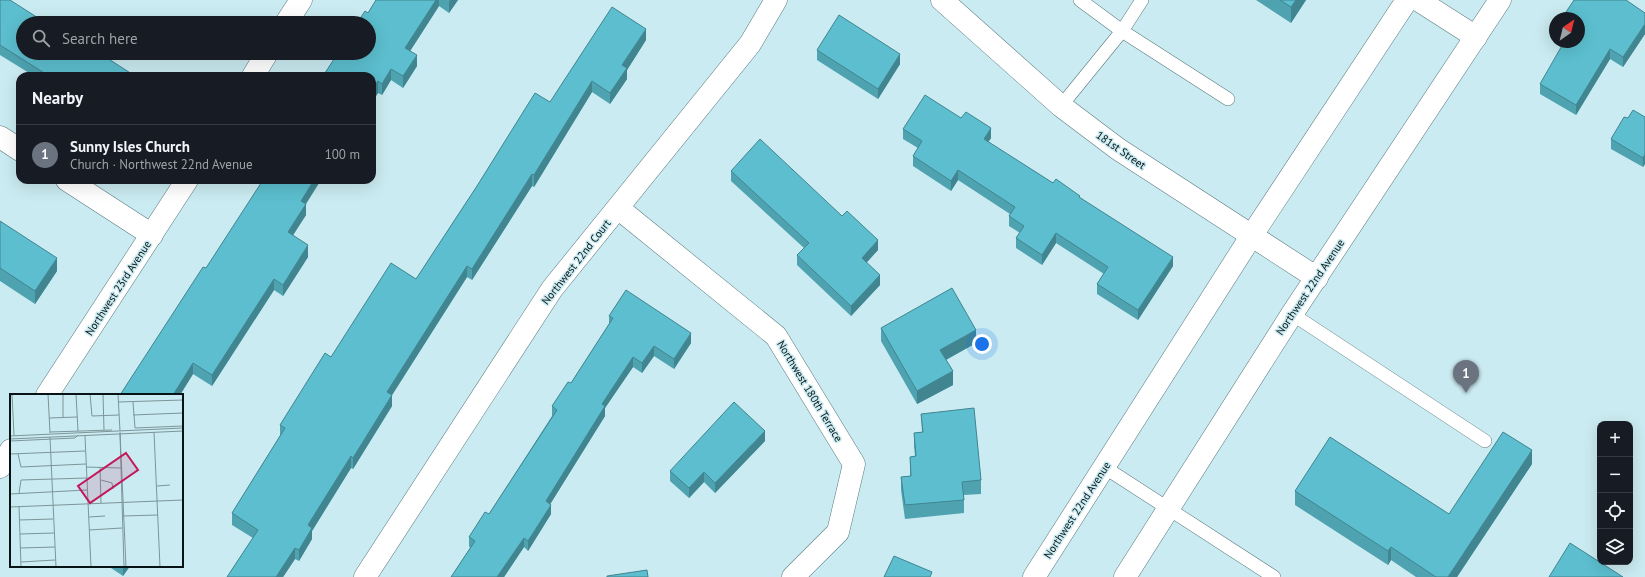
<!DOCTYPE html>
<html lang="en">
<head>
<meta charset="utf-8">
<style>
	body { margin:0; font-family:"PT Sans",sans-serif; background:#20242c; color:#f1f3f6 }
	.controls { position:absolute; right:12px; bottom:12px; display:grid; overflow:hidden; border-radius:8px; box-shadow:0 4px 16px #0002 }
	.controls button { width:36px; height:36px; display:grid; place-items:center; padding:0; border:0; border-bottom:1px solid #363941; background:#171b24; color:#f1f3f6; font:20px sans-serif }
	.compass { position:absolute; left:1549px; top:12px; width:36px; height:36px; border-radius:50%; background:#171b24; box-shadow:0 4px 16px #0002; rotate:35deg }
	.you { position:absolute; left:982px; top:344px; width:14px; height:14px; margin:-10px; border:3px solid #fff; border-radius:50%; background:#1a73e8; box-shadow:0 0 0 6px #1a73e833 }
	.badge { display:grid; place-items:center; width:26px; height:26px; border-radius:50%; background:#8c9099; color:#fff; font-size:13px; font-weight:700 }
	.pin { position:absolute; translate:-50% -33px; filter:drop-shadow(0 1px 2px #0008) }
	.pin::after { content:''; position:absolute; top:21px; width:14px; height:12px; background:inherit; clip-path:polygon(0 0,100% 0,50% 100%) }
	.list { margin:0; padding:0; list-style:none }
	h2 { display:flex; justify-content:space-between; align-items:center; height:52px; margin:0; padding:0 16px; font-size:17px }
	h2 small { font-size:13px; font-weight:400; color:#9ea1a6 }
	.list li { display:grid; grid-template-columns:26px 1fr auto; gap:12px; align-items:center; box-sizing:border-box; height:60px; padding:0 16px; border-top:1px solid #363941 }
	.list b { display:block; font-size:15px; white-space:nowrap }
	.list p { margin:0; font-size:13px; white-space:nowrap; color:#9ea1a6 }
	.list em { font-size:13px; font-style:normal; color:#9ea1a6 }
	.icon { flex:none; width:22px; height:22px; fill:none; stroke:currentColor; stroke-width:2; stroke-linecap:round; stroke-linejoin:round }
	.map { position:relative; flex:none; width:1645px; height:577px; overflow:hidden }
	.search { position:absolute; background:#171b24; box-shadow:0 4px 16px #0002; left:16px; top:16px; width:360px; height:44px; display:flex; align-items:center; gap:10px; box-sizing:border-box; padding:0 14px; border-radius:22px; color:#9ea1a6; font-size:15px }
	.panel { position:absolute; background:#171b24; box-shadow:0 4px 16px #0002; left:16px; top:72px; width:360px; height:112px; border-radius:12px }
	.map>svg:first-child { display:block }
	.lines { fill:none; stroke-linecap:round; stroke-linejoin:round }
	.service-casing { stroke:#5b7a7f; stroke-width:14 }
	.minor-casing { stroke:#5b7a7f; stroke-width:23 }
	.secondary-casing { stroke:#5b7a7f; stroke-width:23 }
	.service { stroke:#fff; stroke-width:13 }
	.minor { stroke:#fff; stroke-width:22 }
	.secondary { stroke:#fff; stroke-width:22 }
	.wall { fill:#4fa3b1 }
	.shaded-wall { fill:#408590 }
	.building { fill:#5cbece; stroke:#408590 }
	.labels { text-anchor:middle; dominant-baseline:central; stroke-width:3; stroke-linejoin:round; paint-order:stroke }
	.street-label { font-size:11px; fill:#071315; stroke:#caebf1 }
	.inset-road { fill:none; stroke:#7c9599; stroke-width:1 }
	.view { fill:#c2185b; fill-opacity:0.15; stroke:#c2185b; stroke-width:2 }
	.inset-edge { fill:none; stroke:#071315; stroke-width:2 }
</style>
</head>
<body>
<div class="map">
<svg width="1645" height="577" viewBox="0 0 1645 577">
	<rect width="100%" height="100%" fill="#caebf1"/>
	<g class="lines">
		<defs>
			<g id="service">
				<polyline points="1080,0 1122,31 1228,99"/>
				<polyline points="1061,106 1122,31 1142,0"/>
				<polyline points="1292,314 1485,441"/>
				<polyline points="1104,467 1274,577"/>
			</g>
			<g id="minor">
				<polyline points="942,0 1061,106 1118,149 1317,278"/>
				<polyline points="286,23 301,0"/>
				<polyline points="253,76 267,53"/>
				<polyline points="0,137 20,150"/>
				<polyline points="67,180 152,235"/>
				<polyline points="618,208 776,336 854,464 838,532 793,577"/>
				<polyline points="47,395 187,180"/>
				<polyline points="0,467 11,450"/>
				<polyline points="365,577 552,289 750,44 776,0"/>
			</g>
			<g id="secondary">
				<polyline points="1418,0 1476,37"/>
				<polyline points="1034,577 1252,235 1407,0"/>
				<polyline points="1125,577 1292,314 1500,0"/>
			</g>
		</defs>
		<use href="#service" class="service-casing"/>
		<use href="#minor" class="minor-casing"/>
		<use href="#secondary" class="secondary-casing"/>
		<use href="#service" class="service"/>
		<use href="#minor" class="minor"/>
		<use href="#secondary" class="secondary"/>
	</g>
	<g class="wall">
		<polygon points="0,0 102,58 135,76 34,76 0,55"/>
		<polygon points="376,0 458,0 449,13 439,6 410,51 417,66 403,88 391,80 382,95 378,93 372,102 372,76 368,13"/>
		<polygon points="1256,0 1306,0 1291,23"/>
		<polygon points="1645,13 1645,34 1623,67 1610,59 1576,115 1540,94 1540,84"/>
		<polygon points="646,40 627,70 627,79 610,104 592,92 534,187 532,186 472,280 467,277 392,395 392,406 353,469 351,468 312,531 312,539 299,561 295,559 283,577 227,577 253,538 232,525 232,513 280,436 280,425 331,357 416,279 477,186 550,102"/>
		<polygon points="817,50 900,64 878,99 817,60"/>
		<polygon points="1645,117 1645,164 1643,167 1611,149 1611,139 1628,118"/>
		<polygon points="961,118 991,138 988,142 1053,183 1080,198 1173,266 1138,320 1097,294 1097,284 1104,274 1056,243 1042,265 1016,248 1016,238 1020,233 1009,226 1009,216 1010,214 958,180 951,191 913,166 913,156 918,148 903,139 903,129"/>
		<polygon points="731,171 878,250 866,262 880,285 851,316 797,265 797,255 804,248 731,181"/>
		<polygon points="306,204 306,215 293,235 308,257 283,296 274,290 212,386 193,374 180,395 120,395 206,268"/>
		<polygon points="0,221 57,271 35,304 0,281"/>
		<polygon points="609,316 691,343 674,369 654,356 642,373 633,367 605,408 605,416 550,504 551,514 528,551 524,547 504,577 451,577 470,548 469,546 469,537 489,514 552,416 552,406 571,383 609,324"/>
		<polygon points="881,328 976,343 946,360 953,385 917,404 881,341"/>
		<polygon points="921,414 981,480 981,494 964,495 964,513 905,519 901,490 901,477 910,476 910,457 915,456 914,446 914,433 922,432"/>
		<polygon points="765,441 715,493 704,482 689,498 670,481 670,471"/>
		<polygon points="1532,464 1457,577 1416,577 1391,560 1388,565 1295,505 1295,491 1449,514"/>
		<polygon points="108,566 130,566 123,576"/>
	</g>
	<g class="shaded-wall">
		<polygon points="436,0 439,0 439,6 405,59 405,48"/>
		<polygon points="450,0 458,0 449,13 449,2"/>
		<polygon points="1296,0 1306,0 1291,23 1291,7"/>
		<polygon points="1645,24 1645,34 1623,67 1623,57"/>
		<polygon points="646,29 646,40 627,70 627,79 610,104 610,93 622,65"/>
		<polygon points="1610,49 1610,59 1576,115 1576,105"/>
		<polygon points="900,54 900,64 878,99 878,89"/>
		<polygon points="417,55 417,66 403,88 403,76"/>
		<polygon points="391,69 391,80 382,95 382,84"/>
		<polygon points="378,81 378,93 372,102 372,90"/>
		<polygon points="592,81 592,92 534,187 534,175"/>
		<polygon points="991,128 991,138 984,149 984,139"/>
		<polygon points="1645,154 1645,164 1643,167 1643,158"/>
		<polygon points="958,170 958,180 951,191 951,181"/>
		<polygon points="532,174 532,186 472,280 472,269"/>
		<polygon points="314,180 321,180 306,204 306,215 288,243 288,232 301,201"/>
		<polygon points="1056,233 1056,243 1042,265 1042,255"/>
		<polygon points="878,240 878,250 862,268 862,258"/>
		<polygon points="308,245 308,257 283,296 283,285"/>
		<polygon points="1173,257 1173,266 1138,320 1138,310"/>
		<polygon points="57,258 57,271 35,304 35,291"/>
		<polygon points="467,266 467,277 387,403 387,392"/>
		<polygon points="880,275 880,285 851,316 851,306"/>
		<polygon points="274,279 274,290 212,386 212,375"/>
		<polygon points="976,330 976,343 940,363 940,350"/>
		<polygon points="691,333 691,343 674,369 674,359"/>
		<polygon points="654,346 654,356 642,373 642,363"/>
		<polygon points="633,357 633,367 605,408 605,416 546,511 546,501 602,404"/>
		<polygon points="193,363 193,374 180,395 173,395"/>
		<polygon points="953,371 953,385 917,404 917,391"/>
		<polygon points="392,395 392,406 353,469 353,458"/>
		<polygon points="765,431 765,441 715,493 715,483"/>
		<polygon points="1532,450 1532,464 1457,577 1448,577"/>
		<polygon points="351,456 351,468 312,531 312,539 299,561 299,550 308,525"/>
		<polygon points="704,472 704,482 689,498 689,488"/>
		<polygon points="551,505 551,514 528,551 528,541"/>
		<polygon points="524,538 524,547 504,577 497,577"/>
		<polygon points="1391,547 1391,560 1388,565 1388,551"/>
		<polygon points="295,548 295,559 283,577 276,577"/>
		<polygon points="123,566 130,566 123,576"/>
	</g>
	<g class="building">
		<polygon points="0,0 10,0 46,23 23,23 23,53 94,53 102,58 104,56 135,76 53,76 50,74 49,76 0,45"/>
		<polygon points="376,0 436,0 405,48 417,55 403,76 391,69 382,84 378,81 372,90 372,76 323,76 338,53 369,53 369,23 357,23 365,11 368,13"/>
		<polygon points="1280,0 1296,0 1291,7"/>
		<polygon points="1574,0 1626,0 1645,13 1645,24 1623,57 1610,49 1576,105 1540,84 1564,42 1579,42 1579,18 1562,18"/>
		<polygon points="612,7 646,29 622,65 627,68 610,93 592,81 534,175 532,174 472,269 467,266 387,392 392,395 353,458 351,456 308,525 312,528 299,550 295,548 276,577 227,577 258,530 232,513 285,428 280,425 325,353 331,357 391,263 416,279 477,186 535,93 550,102"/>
		<polygon points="839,15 900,54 878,89 817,50"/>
		<polygon points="925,95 961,118 966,112 991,128 984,139 1053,183 1056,179 1080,196 1079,197 1173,257 1138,310 1097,284 1108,267 1056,233 1042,255 1016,238 1024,226 1009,216 1015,207 958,170 951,181 913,156 922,141 903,129"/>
		<polygon points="1633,110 1645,117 1645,154 1643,158 1611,139 1624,117 1628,118"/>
		<polygon points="760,139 842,216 847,211 878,240 862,258 880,275 851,306 797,255 809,243 731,171"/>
		<polygon points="263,180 314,180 301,201 306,204 288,232 308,245 283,285 274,279 212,375 193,363 173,395 120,395 203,267 206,268"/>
		<polygon points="0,221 57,258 35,291 0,268"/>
		<polygon points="952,288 976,330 940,350 953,371 917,391 881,328"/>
		<polygon points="626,290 691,333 674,359 654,346 642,363 633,357 602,404 605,406 546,501 551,505 528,541 524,538 497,577 451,577 475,541 469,537 485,512 489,514 557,410 552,406 568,382 571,383 613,318 609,316"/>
		<polygon points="734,402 765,431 715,483 704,472 689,488 670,471"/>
		<polygon points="974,408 981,480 962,482 964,500 905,505 901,477 911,476 910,457 916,456 914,433 923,432 921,414"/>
		<polygon points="1503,432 1532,450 1448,577 1436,577 1391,547 1388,551 1295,491 1330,437 1449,514"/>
		<polygon points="1570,543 1623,577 1549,577"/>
		<polygon points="894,556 932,572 930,577 884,577"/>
		<polygon points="647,570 648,577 607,577 607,576"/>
	</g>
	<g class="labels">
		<g class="street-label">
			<text transform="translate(1121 150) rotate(35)">181st Street</text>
			<text transform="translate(576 262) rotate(-52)">Northwest 22nd Court</text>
			<text transform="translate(1310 287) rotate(-56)">Northwest 22nd Avenue</text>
			<text transform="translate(118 288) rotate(-57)">Northwest 23rd Avenue</text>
			<text transform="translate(810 391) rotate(59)">Northwest 180th Terrace</text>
			<text transform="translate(1077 510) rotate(-57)">Northwest 22nd Avenue</text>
		</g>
	</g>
	<g transform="translate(10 394)">
		<rect width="173" height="173" fill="#caebf1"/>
		<path class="inset-road" d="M2 0 4 41M38 0 40 39M53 0V24M66 0 68 37M80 0 82 22 109 21M93 0 94 36M108 0 110 37M108 8 173 6M123 8 125 34 173 32M123 21 173 19M39 24 67 23M40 38 102 36M110 38 116 173M144 38 150 173M110 40 114 173M0 42 173 34M75 42 81 173M40 43 46 173M0 45 173 37M0 47 65 44 68 41M0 60 75 57M8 60 11 73 76 70M76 73 111 74M90 73 91 109M91 86 102 89 103 95M147 92 160 91M9 99 11 86 77 84M0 100 77 96M9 112 11 173M0 113 173 106M113 122 148 121M79 123 95 122M9 126 43 125M79 136 112 134M10 140 44 139M10 154 45 153M11 168 45 166"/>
		<path class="view" d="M116 59 128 76 80 109 68 92Z"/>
		<rect width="173" height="173" class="inset-edge"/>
	</g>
</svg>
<div class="controls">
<button>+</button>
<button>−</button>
<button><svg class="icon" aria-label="locate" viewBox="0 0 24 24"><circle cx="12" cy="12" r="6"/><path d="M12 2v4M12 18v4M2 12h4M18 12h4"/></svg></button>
<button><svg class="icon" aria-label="layers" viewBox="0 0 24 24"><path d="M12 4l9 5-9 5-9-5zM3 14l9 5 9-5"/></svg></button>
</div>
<svg class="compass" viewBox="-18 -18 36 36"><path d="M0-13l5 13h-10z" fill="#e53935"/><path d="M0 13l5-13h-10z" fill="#9ea1a6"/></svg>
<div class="you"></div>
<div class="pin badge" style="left:1466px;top:393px;background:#6b7280">1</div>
<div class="search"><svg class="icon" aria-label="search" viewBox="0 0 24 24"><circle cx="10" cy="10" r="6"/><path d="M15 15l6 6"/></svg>Search here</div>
<section class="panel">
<h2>Nearby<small></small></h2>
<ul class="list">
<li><span class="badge" style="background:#6b7280">1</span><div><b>Sunny Isles Church</b><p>Church · Northwest 22nd Avenue</p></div><em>100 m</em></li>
</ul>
</section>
</div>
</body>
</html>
